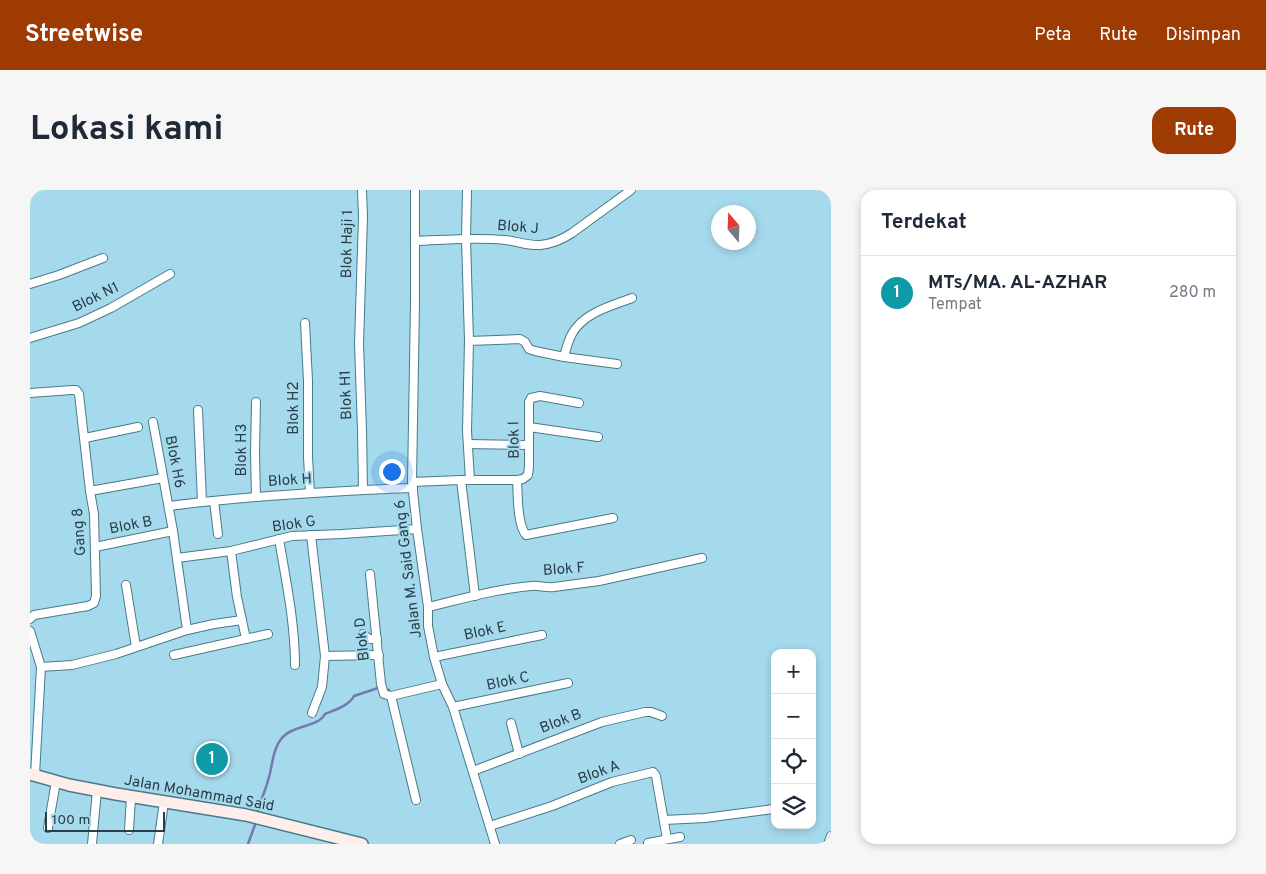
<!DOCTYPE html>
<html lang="id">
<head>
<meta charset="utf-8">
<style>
	body { margin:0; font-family:Overpass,sans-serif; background:#f6f6f7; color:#1f2937 }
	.controls { position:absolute; right:15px; bottom:15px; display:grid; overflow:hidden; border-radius:10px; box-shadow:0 2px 8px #0003 }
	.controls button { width:45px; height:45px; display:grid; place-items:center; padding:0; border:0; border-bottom:1px solid #e0e1e3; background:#fff; color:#1f2937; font:25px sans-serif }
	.compass { position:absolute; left:681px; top:15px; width:45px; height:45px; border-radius:50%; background:#fff; box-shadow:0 2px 8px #0003; rotate:341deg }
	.scale { position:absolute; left:15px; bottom:12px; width:120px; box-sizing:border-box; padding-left:5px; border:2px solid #293e46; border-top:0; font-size:14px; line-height:18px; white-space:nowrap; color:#293e46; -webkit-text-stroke:4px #a5d9ec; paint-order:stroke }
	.you { position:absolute; left:361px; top:281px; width:18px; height:18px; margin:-12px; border:4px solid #fff; border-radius:50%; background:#1a73e8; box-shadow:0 0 0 8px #1a73e833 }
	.badge { display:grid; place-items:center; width:32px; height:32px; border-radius:50%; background:#9e3b03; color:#fff; font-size:16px; font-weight:700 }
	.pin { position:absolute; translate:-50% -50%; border:2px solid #fff; box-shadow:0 1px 5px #0006 }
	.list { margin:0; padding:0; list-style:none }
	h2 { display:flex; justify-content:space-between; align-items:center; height:65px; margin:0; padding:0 20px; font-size:21px }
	h2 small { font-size:16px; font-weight:400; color:#747a83 }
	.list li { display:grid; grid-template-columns:32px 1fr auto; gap:15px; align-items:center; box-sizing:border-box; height:75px; padding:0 20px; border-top:1px solid #e0e1e3 }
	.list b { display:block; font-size:19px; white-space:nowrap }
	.list p { margin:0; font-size:16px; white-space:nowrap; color:#747a83 }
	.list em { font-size:16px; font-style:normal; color:#747a83 }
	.icon { flex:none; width:28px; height:28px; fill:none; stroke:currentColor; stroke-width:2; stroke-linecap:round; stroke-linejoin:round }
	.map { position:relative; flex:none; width:801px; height:654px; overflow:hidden; border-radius:15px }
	header { display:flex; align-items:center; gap:30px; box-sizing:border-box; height:70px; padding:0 25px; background:#9e3b03; color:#fff }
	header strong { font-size:24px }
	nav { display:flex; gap:28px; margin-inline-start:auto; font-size:18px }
	.intro { display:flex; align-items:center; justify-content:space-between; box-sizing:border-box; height:120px; padding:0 30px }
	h1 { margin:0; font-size:35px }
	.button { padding:12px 22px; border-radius:15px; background:#9e3b03; color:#fff; font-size:18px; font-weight:700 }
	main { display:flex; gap:30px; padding:0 30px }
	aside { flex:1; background:#fff; border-radius:15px; box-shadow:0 2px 8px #0003 }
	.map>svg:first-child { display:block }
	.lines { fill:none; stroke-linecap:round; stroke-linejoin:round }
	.stream { stroke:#7678b0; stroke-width:2.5 }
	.street-casing { stroke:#487a8a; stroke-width:10 }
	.secondary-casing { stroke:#487a8a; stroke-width:14 }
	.street { stroke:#fff; stroke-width:8 }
	.secondary { stroke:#fdeee9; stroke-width:11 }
	.labels { text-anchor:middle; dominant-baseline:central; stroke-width:4; stroke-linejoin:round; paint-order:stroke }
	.street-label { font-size:15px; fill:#293e46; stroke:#a5d9ec }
</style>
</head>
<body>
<header>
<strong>Streetwise</strong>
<nav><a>Peta</a><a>Rute</a><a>Disimpan</a></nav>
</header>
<div class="intro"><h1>Lokasi kami</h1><a class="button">Rute</a></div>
<main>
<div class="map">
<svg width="801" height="654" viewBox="0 0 801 654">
	<rect width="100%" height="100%" fill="#a5d9ec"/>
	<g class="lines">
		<g class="stream">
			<path d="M227 624C230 611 236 600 239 587 243 573 243 555 255 545 266 535 288 537 295 524 304 520 319 516 324 506L348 498 359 500"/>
			<polyline points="218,654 226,632"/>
		</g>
		<defs>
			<g id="street">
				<polyline points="332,0 333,27 329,154 332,240 333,300"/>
				<polyline points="385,0 385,113 382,292 387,339 398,417 398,436 404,467 412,494 423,517 465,654"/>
				<polyline points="437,0 436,49 439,151"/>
				<path d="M385 51C415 50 445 47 475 50 487 51 498 56 510 55 521 54 533 49 542 43L601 0"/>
				<polyline points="0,94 29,85 73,68"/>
				<polyline points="275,133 278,191 278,267 280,303"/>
				<polyline points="0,148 49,133 81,118 140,84"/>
				<path d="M534 167C536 159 538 151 542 144 553 123 581 116 602 108"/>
				<polyline points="0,203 42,200 46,200 49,204 60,301 64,324 66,406 64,413 58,416 4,425 0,429"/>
				<polyline points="168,220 172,312"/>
				<polyline points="123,232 143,341 157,440 184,434 212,430"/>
				<polyline points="499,237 568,247"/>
				<polyline points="55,248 108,237"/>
				<polyline points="438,254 499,255"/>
				<polyline points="431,290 445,406"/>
				<polyline points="440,290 437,241 439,151 490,149 495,152 499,159 505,161 534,167 587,174"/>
				<path d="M487 290C488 305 487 334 496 345L583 328"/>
				<polyline points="382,292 431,290 487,290 493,289 498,285 499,277 499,212 501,208 510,206 549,213"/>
				<polyline points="60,301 133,288"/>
				<polyline points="226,307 225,264 226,212"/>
				<polyline points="184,311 188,344"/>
				<path d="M139 316C219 306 302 301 383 298"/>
				<polyline points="281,345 295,466 349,465"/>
				<path d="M249 349C256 391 265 433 265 475"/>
				<polyline points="65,357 143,341"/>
				<polyline points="201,361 207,407 216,449"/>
				<polyline points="147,368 201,361 262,346 312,344 387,339"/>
				<polyline points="340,384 351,494 354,504 361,506 412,494"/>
				<polyline points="96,395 106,457"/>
				<path d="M398 417C432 409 466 399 501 396 508 395 516 398 524 397L569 391 672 368"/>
				<polyline points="0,441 11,477"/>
				<polyline points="333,444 339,449 347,449"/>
				<polyline points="144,465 238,444"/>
				<polyline points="404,467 512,445"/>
				<polyline points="361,506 386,610"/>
				<polyline points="423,517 538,493"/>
				<polyline points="282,523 292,497 295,466"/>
				<polyline points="481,533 489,564"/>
				<polyline points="443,581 572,532 615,522 621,522 632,526"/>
				<polyline points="5,585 11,477 42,475 86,464 157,440"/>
				<polyline points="634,630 675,628 743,619"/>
				<polyline points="460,636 522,616 582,592 623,582 626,586 637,649"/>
				<polyline points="18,638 26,591"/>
				<polyline points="99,640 101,607"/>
				<polyline points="618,653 650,647"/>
				<polyline points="62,654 67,600"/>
				<polyline points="128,654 134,612"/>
				<polyline points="590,654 601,650"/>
				<polyline points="798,654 801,646"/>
			</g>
			<polyline id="secondary" points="0,584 39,595 86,604 216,625 332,654"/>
		</defs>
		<use href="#street" class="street-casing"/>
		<use href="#secondary" class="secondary-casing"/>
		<use href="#street" class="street"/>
		<use href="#secondary" class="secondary"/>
	</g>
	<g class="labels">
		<g class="street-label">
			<text transform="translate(488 38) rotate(5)">Blok J</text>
			<text transform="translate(318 54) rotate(-89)">Blok Haji 1</text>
			<text transform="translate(66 108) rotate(-26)">Blok N1</text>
			<text transform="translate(317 205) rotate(-92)">Blok H1</text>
			<text transform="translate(264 218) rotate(-90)">Blok H2</text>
			<text transform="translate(485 250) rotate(-91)">Blok I</text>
			<text transform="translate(212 260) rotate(-90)">Blok H3</text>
			<text transform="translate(144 272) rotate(79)">Blok H6</text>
			<text transform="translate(260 291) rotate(-4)">Blok H</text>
			<text transform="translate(264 335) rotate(-8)">Blok G</text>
			<text transform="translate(101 336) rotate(-11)">Blok B</text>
			<text transform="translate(50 342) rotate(-94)">Gang 8</text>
			<text transform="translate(379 379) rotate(-97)">Jalan M. Said Gang 6</text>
			<text transform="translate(534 380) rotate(-4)">Blok F</text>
			<text transform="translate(455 442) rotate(-12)">Blok E</text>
			<text transform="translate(333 449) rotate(-96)">Blok D</text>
			<text transform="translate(478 492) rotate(-12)">Blok C</text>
			<text transform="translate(531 532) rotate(-21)">Blok B</text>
			<text transform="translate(569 583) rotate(-20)">Blok A</text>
			<text transform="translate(169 604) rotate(10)">Jalan Mohammad Said</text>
		</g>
	</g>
</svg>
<div class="controls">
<button>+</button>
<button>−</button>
<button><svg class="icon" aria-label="locate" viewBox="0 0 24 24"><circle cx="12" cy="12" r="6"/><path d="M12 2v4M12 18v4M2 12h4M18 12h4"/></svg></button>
<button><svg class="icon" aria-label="layers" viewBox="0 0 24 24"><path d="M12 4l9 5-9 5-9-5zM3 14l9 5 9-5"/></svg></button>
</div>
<svg class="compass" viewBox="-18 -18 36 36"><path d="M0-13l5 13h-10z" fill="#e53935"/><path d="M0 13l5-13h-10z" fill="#747a83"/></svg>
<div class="scale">100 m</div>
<div class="you"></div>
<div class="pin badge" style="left:182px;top:569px;background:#0f9aa8">1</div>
</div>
<aside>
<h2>Terdekat<small></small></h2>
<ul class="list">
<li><span class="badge" style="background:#0f9aa8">1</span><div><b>MTs/MA. AL-AZHAR</b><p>Tempat</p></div><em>280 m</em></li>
</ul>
</aside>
</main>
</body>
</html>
